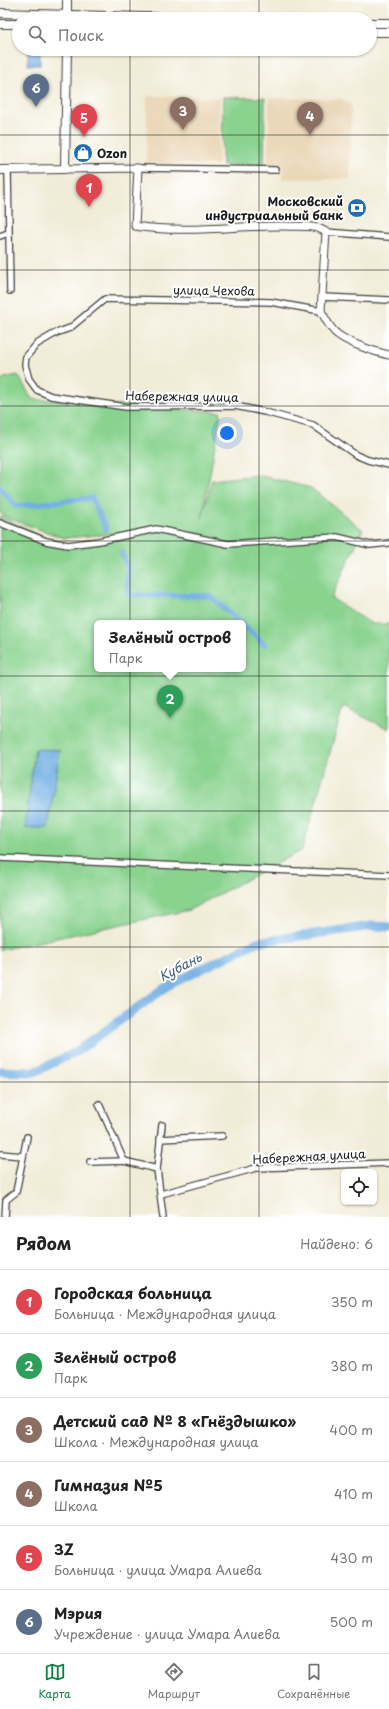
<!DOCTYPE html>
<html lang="ru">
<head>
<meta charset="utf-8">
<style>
	body { margin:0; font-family:"Playpen Sans",sans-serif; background:#f2f2f2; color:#222 }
	.controls { position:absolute; right:12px; bottom:12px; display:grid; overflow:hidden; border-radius:6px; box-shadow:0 1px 3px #0004 }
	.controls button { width:36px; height:36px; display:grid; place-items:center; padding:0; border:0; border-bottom:1px solid #e0e0e0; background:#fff; color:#222; font:20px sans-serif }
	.you { position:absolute; left:227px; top:433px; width:14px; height:14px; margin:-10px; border:3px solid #fff; border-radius:50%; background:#1a73e8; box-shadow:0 0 0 6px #1a73e833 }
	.badge { display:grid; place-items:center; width:26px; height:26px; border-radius:50%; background:#0b8043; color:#fff; font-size:13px; font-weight:700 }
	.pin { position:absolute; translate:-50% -33px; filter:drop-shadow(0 1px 2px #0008) }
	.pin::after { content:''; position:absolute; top:21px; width:14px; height:12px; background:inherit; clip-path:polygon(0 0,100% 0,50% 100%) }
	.popup { position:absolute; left:94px; top:620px; width:152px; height:52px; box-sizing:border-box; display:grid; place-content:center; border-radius:6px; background:#fff; filter:drop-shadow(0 1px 3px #0005); font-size:13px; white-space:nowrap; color:#767676 }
	.popup b { font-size:15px; color:#222 }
	.popup::after { content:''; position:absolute; left:50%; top:100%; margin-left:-8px; border:8px solid transparent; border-top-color:#fff }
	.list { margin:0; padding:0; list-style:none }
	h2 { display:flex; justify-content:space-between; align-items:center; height:52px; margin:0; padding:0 16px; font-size:17px }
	h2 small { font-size:13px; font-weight:400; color:#767676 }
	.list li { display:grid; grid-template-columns:26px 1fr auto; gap:12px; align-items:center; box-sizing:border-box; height:64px; padding:0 16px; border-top:1px solid #e0e0e0 }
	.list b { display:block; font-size:15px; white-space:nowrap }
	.list p { margin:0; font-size:13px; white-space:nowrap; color:#767676 }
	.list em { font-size:13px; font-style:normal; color:#767676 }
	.icon { flex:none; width:22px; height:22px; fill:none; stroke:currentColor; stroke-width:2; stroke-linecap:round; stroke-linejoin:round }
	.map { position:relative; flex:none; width:389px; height:1217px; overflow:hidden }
	.search { position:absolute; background:#fff; box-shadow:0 1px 3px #0004; left:12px; right:12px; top:12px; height:44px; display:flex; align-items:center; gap:10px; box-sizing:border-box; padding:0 14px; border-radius:22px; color:#767676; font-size:15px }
	.sheet { height:436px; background:#fff }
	nav { display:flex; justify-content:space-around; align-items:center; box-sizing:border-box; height:56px; border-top:1px solid #e0e0e0; background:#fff; font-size:11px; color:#767676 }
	nav a { display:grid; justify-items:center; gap:2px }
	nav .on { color:#0b8043 }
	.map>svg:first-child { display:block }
	.built { fill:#ebd8ba }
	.green { fill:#89d38f; stroke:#527856; fill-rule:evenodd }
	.water { fill:#71aee3; stroke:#466580 }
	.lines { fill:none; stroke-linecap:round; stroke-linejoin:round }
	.canal { stroke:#71aee3; stroke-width:5.5 }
	.river { stroke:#71aee3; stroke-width:9 }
	.minor-casing { stroke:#3c3b38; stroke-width:8 }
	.tertiary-casing { stroke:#3c3b38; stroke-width:9 }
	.secondary-casing { stroke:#3c3b38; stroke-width:10 }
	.minor { stroke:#fff; stroke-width:5.5 }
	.tertiary { stroke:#fff; stroke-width:7 }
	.secondary { stroke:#fff; stroke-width:8 }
	.grid { fill:none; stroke:#1c1c1c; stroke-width:1; stroke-opacity:0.55 }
	.labels { text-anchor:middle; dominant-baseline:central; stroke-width:4; stroke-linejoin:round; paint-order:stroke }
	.poi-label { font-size:12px; font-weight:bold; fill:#1c1c1c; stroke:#fff; text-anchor:start }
	.street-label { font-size:12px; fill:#1c1c1c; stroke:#fff }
	.water-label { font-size:13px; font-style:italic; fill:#425e76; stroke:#fff }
</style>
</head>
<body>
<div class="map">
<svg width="389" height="1217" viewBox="0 0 389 1217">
	<rect width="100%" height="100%" fill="#fff"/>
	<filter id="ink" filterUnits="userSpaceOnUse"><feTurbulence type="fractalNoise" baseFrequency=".025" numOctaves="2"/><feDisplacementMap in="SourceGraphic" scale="8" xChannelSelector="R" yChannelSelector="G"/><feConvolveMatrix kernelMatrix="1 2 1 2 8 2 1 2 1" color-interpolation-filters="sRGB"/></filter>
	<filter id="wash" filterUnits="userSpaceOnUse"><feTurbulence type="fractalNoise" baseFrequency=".012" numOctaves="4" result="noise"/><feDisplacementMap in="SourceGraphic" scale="16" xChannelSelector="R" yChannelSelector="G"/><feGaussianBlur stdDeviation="0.9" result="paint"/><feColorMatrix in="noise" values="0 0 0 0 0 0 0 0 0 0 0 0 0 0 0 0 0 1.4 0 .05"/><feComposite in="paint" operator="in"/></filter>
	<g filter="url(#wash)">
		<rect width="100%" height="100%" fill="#f1ecd7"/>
		<g class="built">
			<polygon points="147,96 220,98 218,165 146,163"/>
			<polygon points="269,98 342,99 351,105 350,179 282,179 282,166 268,165"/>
		</g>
		<g class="green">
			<polygon points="223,97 265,98 264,165 222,165"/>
			<path d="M18 375 32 399 221 412 202 518 212 480 258 475 311 488 363 530 331 598 372 624H389V729L343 707 302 850 189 910 0 950V516L66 548 146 531 64 538 24 524 6 517 0 513V382L4 378ZM97 623H243V669H97Z"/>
		</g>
		<g class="water">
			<rect x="28" y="52" width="12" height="13"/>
			<polygon points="35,749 60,750 48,828 25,828"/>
		</g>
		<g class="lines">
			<g class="canal">
				<polyline points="0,488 16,506 92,498 106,529"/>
				<polyline points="122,553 128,568 127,582 129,595 210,596 241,623"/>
				<polyline points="243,625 265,645"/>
			</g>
			<polyline class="river" points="0,1071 34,1072 76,1052 169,985 257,942 372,926 389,927"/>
		</g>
	</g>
	<g filter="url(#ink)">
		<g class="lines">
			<defs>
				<g id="minor">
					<polyline points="138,168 275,170"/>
					<polyline points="8,171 10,291"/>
					<polyline points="326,232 389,237"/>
					<polyline points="0,236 8,233"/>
					<polyline points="323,297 389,300"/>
					<polyline points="321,311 271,302 105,299 70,328 56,333 37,344 26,357 25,365 29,379 37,390 51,396 126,407 235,406 265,412 313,425 356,455 368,460 389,465"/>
					<polyline points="0,523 46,541 68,545 99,541 156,529 228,544 337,537 370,545 389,543"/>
					<polyline points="0,858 389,875"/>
					<polyline points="99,1104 124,1161"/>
					<polyline points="162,1125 157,1169 163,1217"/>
					<polyline points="160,1139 222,1136"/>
					<polyline points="0,1154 23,1156"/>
					<polyline points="90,1162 124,1161 157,1169"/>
					<polyline points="161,1194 256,1168 389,1163"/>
					<polyline points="5,1217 6,1200 16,1192 27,1137"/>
				</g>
				<path id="tertiary" d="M65 169 138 168 135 226C184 234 235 225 285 226 299 227 314 224 326 232L321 311C325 318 330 329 337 334 348 343 375 352 389 355"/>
				<g id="secondary">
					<polyline points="0,13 215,19"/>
					<polyline points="67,18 67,0"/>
					<polyline points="370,23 389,23"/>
					<polyline points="0,24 19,24"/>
					<polyline points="370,32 389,32"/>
					<polyline points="0,170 65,169 67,49"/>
				</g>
			</defs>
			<use href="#minor" class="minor-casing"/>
			<use href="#tertiary" class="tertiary-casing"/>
			<use href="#secondary" class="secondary-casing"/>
			<use href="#minor" class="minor"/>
			<use href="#tertiary" class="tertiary"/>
			<use href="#secondary" class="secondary"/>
		</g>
	</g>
	<path class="grid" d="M130 0V19M259 0V19M130 49V1217M259 49V1217M0 135H389M0 270H389M0 406H389M0 541H389M0 676H389M0 811H389M0 947H389M0 1082H389"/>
	<defs>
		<symbol id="shop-disc" viewBox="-11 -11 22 22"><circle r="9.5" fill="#1f6fb2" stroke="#fff"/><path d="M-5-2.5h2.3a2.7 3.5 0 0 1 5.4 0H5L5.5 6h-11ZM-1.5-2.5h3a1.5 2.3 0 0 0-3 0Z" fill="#fff"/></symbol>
		<symbol id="bank-disc" viewBox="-11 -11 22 22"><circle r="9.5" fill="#1f6fb2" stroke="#fff"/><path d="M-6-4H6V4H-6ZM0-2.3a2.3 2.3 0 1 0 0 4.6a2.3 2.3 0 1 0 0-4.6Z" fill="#fff"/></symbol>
	</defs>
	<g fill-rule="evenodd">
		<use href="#shop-disc" x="72" y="142" width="22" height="22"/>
		<use href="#bank-disc" x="346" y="197" width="22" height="22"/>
	</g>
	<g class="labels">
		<g class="poi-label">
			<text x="97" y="153">Ozon</text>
			<text x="343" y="201" text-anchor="end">Московский<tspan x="343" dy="14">индустриальный банк</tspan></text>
		</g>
		<g class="street-label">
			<text transform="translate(214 290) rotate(1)">улица Чехова</text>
			<text transform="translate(182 396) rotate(1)">Набережная улица</text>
			<text transform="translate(309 1156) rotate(-3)">Набережная улица</text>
		</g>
		<g class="water-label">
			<text transform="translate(180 966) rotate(-28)">Кубань</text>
		</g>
	</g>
</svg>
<div class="controls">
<button><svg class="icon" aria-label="locate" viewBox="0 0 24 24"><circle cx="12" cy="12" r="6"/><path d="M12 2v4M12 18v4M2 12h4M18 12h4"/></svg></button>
</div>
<div class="you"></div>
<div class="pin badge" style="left:89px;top:207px;background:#e0444e">1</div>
<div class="pin badge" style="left:170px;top:718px;background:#2e9e5b">2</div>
<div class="popup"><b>Зелёный остров</b>Парк</div>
<div class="pin badge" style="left:183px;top:130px;background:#8d6e63">3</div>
<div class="pin badge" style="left:310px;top:135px;background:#8d6e63">4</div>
<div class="pin badge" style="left:84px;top:137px;background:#e0444e">5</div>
<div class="pin badge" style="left:36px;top:107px;background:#5c6f8a">6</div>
<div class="search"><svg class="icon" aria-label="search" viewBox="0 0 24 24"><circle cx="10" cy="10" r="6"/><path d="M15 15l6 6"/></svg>Поиск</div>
</div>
<section class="sheet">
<h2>Рядом<small>Найдено: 6</small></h2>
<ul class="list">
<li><span class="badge" style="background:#e0444e">1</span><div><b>Городская больница</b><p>Больница · Международная улица</p></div><em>350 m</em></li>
<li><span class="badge" style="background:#2e9e5b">2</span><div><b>Зелёный остров</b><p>Парк</p></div><em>380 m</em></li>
<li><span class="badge" style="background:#8d6e63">3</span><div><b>Детский сад № 8 «Гнёздышко»</b><p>Школа · Международная улица</p></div><em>400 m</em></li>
<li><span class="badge" style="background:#8d6e63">4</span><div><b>Гимназия №5</b><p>Школа</p></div><em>410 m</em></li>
<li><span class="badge" style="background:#e0444e">5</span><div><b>3Z</b><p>Больница · улица Умара Алиева</p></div><em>430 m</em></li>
<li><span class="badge" style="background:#5c6f8a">6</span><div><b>Мэрия</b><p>Учреждение · улица Умара Алиева</p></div><em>500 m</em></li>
</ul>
</section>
<nav>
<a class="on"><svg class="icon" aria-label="map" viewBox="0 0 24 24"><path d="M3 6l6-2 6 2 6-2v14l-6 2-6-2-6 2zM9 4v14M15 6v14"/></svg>Карта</a>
<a><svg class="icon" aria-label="directions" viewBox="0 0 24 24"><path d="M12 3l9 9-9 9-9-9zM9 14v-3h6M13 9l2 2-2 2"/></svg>Маршрут</a>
<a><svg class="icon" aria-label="saved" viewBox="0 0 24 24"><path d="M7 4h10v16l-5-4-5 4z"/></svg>Сохранённые</a>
</nav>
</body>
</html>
